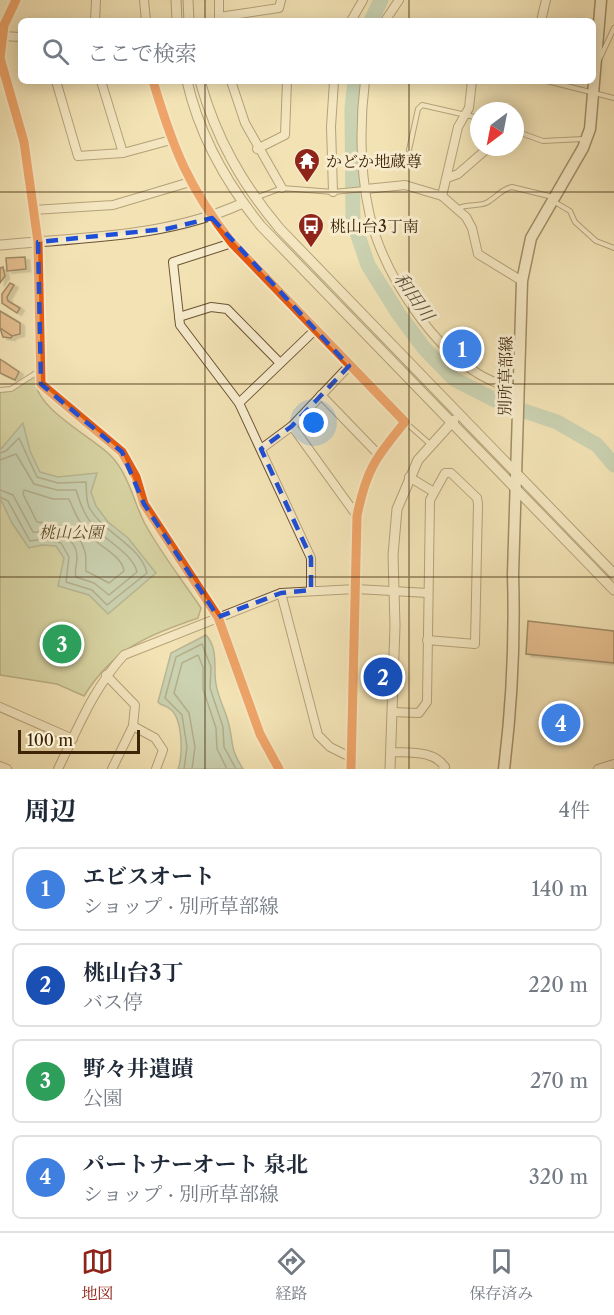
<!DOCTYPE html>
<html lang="ja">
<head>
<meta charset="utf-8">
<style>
	body { margin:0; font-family:"Libre Caslon Text","Noto Serif JP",serif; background:#f2f2f3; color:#1f2937 }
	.compass { position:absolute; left:470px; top:102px; width:54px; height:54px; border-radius:50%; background:#fff; box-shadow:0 3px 15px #0003; rotate:212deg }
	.scale { position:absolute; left:18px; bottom:15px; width:122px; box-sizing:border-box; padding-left:6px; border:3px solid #3e2508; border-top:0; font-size:16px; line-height:21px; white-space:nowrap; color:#3e2508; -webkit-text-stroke:4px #f7ecce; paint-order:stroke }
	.you { position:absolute; left:314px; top:423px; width:21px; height:21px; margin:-15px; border:4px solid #fff; border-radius:50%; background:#1a73e8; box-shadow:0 0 0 9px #1a73e833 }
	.badge { display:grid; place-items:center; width:39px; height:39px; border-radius:50%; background:#8f2418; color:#fff; font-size:20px; font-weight:700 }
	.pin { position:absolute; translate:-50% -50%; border:3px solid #fff; box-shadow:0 2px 6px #0006 }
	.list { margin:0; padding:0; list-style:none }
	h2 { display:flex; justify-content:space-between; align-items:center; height:78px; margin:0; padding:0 24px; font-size:26px }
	h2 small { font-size:20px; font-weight:400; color:#747a83 }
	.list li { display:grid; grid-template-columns:39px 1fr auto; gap:18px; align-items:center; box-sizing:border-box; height:84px; margin:0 12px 12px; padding:0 12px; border:2px solid #e0e1e3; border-radius:9px }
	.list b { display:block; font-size:22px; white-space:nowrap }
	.list p { margin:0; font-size:20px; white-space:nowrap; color:#747a83 }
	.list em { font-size:20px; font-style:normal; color:#747a83 }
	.icon { flex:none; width:33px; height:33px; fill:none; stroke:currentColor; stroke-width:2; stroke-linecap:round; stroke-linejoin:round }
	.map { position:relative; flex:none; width:614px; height:769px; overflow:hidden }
	.search { position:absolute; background:#fff; box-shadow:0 3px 15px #0003; left:18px; right:18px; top:18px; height:66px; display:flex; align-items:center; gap:15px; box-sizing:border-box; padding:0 21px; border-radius:9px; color:#747a83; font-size:22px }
	.sheet { height:462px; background:#fff }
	nav { display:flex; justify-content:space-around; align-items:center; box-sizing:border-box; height:84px; border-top:2px solid #e0e1e3; background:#fff; font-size:16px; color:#747a83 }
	nav a { display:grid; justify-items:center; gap:3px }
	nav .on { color:#8f2418 }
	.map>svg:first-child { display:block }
	.green { fill:#b8c48f; stroke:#7b744c; stroke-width:1.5 }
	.water { fill:#9bbead; stroke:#76816b; stroke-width:1.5 }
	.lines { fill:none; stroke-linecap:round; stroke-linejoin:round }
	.shore { stroke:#6c725a; stroke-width:1.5 }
	.river { stroke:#9bbead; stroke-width:15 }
	.building { fill:#d49263; stroke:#3e2508; stroke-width:1.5; filter:url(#shadow) }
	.service-casing { stroke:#6b5433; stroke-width:6 }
	.minor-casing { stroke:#6b5433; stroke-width:10 }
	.tertiary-casing { stroke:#6b5433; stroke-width:11 }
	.secondary-casing { stroke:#3e2508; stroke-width:13 }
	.service { stroke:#f7ecce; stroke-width:4 }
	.minor { stroke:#f7ecce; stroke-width:8 }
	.tertiary { stroke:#f7ecce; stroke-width:9 }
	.secondary { stroke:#f7ecce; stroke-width:10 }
	.cycleway-casing { stroke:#f7ecce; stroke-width:13 }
	.cycleway { stroke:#e8590c; stroke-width:9 }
	.marked { fill:none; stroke:#1d4ed8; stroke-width:4.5; stroke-dasharray:12 8; stroke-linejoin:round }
	.grid { fill:none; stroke:#3e2508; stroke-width:1.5; stroke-opacity:0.55 }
	.labels { text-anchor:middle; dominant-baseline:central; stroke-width:6; stroke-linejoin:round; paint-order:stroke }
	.poi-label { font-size:16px; fill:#3e2508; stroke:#f7ecce; text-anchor:start }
	.street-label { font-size:16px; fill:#3e2508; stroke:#f7ecce }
	.park-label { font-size:16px; font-style:italic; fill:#5c4d2a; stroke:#f7ecce }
	.water-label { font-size:18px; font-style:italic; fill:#5a533a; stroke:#f7ecce }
</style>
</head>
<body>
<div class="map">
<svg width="614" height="769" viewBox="0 0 614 769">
	<defs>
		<filter id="shadow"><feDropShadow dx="4.5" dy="2.5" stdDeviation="0" flood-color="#0004"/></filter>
	</defs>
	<rect width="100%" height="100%" fill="#f2e2b4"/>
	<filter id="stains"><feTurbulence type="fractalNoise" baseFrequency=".00333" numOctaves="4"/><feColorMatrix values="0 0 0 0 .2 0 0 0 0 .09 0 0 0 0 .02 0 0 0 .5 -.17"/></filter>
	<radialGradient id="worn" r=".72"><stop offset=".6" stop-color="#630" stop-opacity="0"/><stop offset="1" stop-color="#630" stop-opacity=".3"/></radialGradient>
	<path class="green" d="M35 375C31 407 90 435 110 455 129 474 133 501 145 524 161 553 182 580 201 608L198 618C147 636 114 648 84 696L57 684 0 675V390L11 389Z"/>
	<g class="water">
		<polygon points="23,423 30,451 40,472 58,477 97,473 91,492 96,506 108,522 128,538 156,573 108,614 89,595 58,586 64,558 56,546 42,545 29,548 12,523 0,498 0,450"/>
		<path d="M206 635C219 649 213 669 216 684 218 698 226 711 229 725 234 747 230 748 243 769H178C183 756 183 718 170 709 166 705 161 706 158 702L171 653Z"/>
	</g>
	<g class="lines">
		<g class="shore">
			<path d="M0 453 6 451 19 438 37 477 58 483 86 482C87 491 85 500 90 509 104 533 140 545 147 573L107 605 92 590 66 582 69 557 61 543 43 539 30 541 8 501 0 497"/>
			<path d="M0 460 16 454 34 484 57 490H76C81 506 86 519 98 531 110 543 133 555 137 572L109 595 94 583 76 577C74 571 77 565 77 558 77 533 50 532 33 532L13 495 0 490"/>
			<path d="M24 490 53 499H69C75 513 80 525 91 537 101 547 122 556 124 571L109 583 86 571C85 565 87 558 85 552 79 527 59 524 37 522L23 494Z"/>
			<polyline points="184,769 187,747 182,715 165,698 176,657 202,644 211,667 210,688 223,727 224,747 236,769"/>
			<polyline points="192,769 195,747 189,713 174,693 182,663 198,655 203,667 203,689 216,728 217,749 227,769"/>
		</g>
		<g class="river">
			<polyline points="371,21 381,0"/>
			<polyline points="355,81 352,108 353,221 368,265 398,313 424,348 454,379 503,404 557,422 597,445 614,465"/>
		</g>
	</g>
	<g class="building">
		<polygon points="25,257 26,269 7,271 6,258"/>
		<polygon points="3,267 5,276 0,283 0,268"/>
		<polygon points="10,283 14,285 7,297 8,301 20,308 17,313 2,303 2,294"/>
		<polygon points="0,311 20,323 20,334 12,336 0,328"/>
		<polygon points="0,328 12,336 11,338 3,337"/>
		<polygon points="0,359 19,372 15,380 0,373"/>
		<polygon points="528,621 614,631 614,663 526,654"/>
	</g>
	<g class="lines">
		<defs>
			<g id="service">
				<polyline points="599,60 614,28"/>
				<polyline points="547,81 614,98"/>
				<polyline points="515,131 543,141 583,139"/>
				<polyline points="409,150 418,109 422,105 479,118"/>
				<polyline points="258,197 282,188 333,192 365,189"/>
				<polyline points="553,201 570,211 575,222 596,241 614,248"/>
				<path d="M457 209C467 203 476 207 486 203 496 198 501 189 512 187L553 197"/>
				<polyline points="0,390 11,389 39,371"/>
				<polyline points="405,422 430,444"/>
			</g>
			<g id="minor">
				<polyline points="16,0 4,25 0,58 24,142 38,242 41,384 122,452 136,477 144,504 218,617 260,734 279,769"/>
				<polyline points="144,0 146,21"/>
				<polyline points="219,0 219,19"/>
				<polyline points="219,17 279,8 281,0"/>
				<polyline points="95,21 96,0"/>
				<polyline points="351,21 363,0"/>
				<polyline points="385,21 399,0"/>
				<polyline points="541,21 546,0"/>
				<polyline points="2,36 21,37"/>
				<polyline points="56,81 78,156 123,153 171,140"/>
				<polyline points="101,81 123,153"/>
				<path d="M153 81C173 148 188 187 232 243L405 422C376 457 366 470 357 516L351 769"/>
				<polyline points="231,81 245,123 282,188"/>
				<path d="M365 81C359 128 360 185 374 231 390 281 432 345 477 373 489 381 505 386 519 392"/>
				<polyline points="257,149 285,135 287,81"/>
				<polyline points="447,178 458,174 489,147"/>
				<polyline points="366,189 405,185 442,196 458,127 469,108 472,81"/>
				<polyline points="333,192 331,127 334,81"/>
				<polyline points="442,196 466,217 472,228 478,254 522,281"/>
				<polyline points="33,210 113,205 190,182"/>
				<polyline points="232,243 173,262 180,325 239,403 311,558 311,590"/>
				<polyline points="179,317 211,307 227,309 280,363"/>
				<polyline points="321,395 378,454"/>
				<polyline points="239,403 315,330"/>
				<polyline points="292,426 357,516"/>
				<polyline points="261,449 292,426 349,366"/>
				<polyline points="409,477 434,492"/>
				<polyline points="281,593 318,735 330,747 352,758"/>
				<polyline points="106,675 135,705 133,726 112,769"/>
				<polyline points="0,707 73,739"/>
				<polyline points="392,712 419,713 427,702 430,500 445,473 451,473 477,498 478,504 475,644 427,640"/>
				<polyline points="133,726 155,738 163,750 156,769"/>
				<path d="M391 752C411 753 433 750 445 767L443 769"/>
				<polyline points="0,766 7,769"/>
				<path d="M58 769C78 728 93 689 124 655L281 593 356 589 428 593"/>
				<polyline points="598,769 614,764"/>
			</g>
			<g id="tertiary">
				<polyline points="176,0 177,21"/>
				<polyline points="188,0 189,21"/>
				<path d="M187 81C199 134 227 184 261 226L614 590"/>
				<path d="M200 81C216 138 242 184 280 229L614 574"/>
				<path d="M0 245C82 237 167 238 243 203"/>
				<polyline points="390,769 395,626 393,555 397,509 418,460 454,420"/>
			</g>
			<path id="secondary" d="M504 769C512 704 515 639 513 574L522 281 531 238 583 148 590 129 601 0"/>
		</defs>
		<use href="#service" class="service-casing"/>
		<use href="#minor" class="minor-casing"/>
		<use href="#tertiary" class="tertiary-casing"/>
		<use href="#secondary" class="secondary-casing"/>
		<use href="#service" class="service"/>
		<use href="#minor" class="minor"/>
		<use href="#tertiary" class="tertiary"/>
		<use href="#secondary" class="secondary"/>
		<defs>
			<g id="cycleway">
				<polyline points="16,0 4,25 0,58 24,142 38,242 41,384 122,452 136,477 144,504 218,617 260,734 279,769"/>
				<path d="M153 81C173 148 188 187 232 243L405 422C376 457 366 470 357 516L351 769"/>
			</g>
		</defs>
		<use href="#cycleway" class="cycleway-casing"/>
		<use href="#cycleway" class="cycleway"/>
	</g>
	<path d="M0 0H614V769H0ZM212 218 349 366 292 426 261 449 311 558V590L281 593 218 617 144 504 122 452 41 384 38 242 166 229Z" fill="#f2e2b4" fill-opacity=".55" fill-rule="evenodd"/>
	<path class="marked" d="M212 218 349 366 292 426 261 449 311 558V590L281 593 218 617 144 504 122 452 41 384 38 242 166 229Z"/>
	<path class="grid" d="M205 0V21M409 0V21M205 81V769M409 81V769M0 192H614M0 384H614M0 577H614"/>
	<defs>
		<symbol id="temple-pin" viewBox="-11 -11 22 30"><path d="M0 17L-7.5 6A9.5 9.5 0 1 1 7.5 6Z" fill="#8f2418" stroke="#f7ecce"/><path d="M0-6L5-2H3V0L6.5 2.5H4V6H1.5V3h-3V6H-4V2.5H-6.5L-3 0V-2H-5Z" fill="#fff"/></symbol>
		<symbol id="bus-pin" viewBox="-11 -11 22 30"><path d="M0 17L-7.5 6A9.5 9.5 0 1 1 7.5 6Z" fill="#8f2418" stroke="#f7ecce"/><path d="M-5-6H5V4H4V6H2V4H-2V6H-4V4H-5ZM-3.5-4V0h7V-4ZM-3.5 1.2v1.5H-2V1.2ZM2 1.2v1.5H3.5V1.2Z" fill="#fff"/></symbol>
	</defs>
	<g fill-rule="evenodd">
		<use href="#temple-pin" x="292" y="146" width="30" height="40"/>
		<use href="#bus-pin" x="296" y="211" width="30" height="40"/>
	</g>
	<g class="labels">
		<g class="poi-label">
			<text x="326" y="161">かどか地蔵尊</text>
			<text x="330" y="226">桃山台3丁南</text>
		</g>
		<g class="street-label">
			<text transform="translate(505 376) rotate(-89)">別所草部線</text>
		</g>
		<g class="park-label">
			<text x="71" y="532">桃山公園</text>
		</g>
		<g class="water-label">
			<text transform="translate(414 297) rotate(55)">和田川</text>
		</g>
	</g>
	<rect width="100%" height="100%" filter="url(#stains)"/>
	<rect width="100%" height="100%" fill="url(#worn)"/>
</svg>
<svg class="compass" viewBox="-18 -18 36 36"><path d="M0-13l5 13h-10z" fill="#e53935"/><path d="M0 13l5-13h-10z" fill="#747a83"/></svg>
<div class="scale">100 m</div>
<div class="you"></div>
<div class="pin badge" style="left:462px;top:349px;background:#3f7fe0">1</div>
<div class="pin badge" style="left:383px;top:677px;background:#1a4fb4">2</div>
<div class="pin badge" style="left:62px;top:644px;background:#2e9e5b">3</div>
<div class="pin badge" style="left:561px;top:723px;background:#3f7fe0">4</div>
<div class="search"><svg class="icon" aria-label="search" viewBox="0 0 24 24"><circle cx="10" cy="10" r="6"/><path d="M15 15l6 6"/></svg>ここで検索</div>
</div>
<section class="sheet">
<h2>周辺<small>4件</small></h2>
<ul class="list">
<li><span class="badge" style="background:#3f7fe0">1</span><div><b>エビスオート</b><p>ショップ · 別所草部線</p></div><em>140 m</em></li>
<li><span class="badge" style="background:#1a4fb4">2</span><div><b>桃山台3丁</b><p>バス停</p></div><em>220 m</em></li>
<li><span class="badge" style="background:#2e9e5b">3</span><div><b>野々井遺蹟</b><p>公園</p></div><em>270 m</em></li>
<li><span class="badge" style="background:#3f7fe0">4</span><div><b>パートナーオート 泉北</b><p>ショップ · 別所草部線</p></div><em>320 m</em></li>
</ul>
</section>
<nav>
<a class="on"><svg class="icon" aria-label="map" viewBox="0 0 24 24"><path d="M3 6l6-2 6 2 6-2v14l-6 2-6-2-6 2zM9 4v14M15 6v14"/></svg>地図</a>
<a><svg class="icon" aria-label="directions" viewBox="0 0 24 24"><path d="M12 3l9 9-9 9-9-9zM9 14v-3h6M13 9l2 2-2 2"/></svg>経路</a>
<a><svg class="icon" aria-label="saved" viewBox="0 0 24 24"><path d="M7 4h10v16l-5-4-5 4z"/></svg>保存済み</a>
</nav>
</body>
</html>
